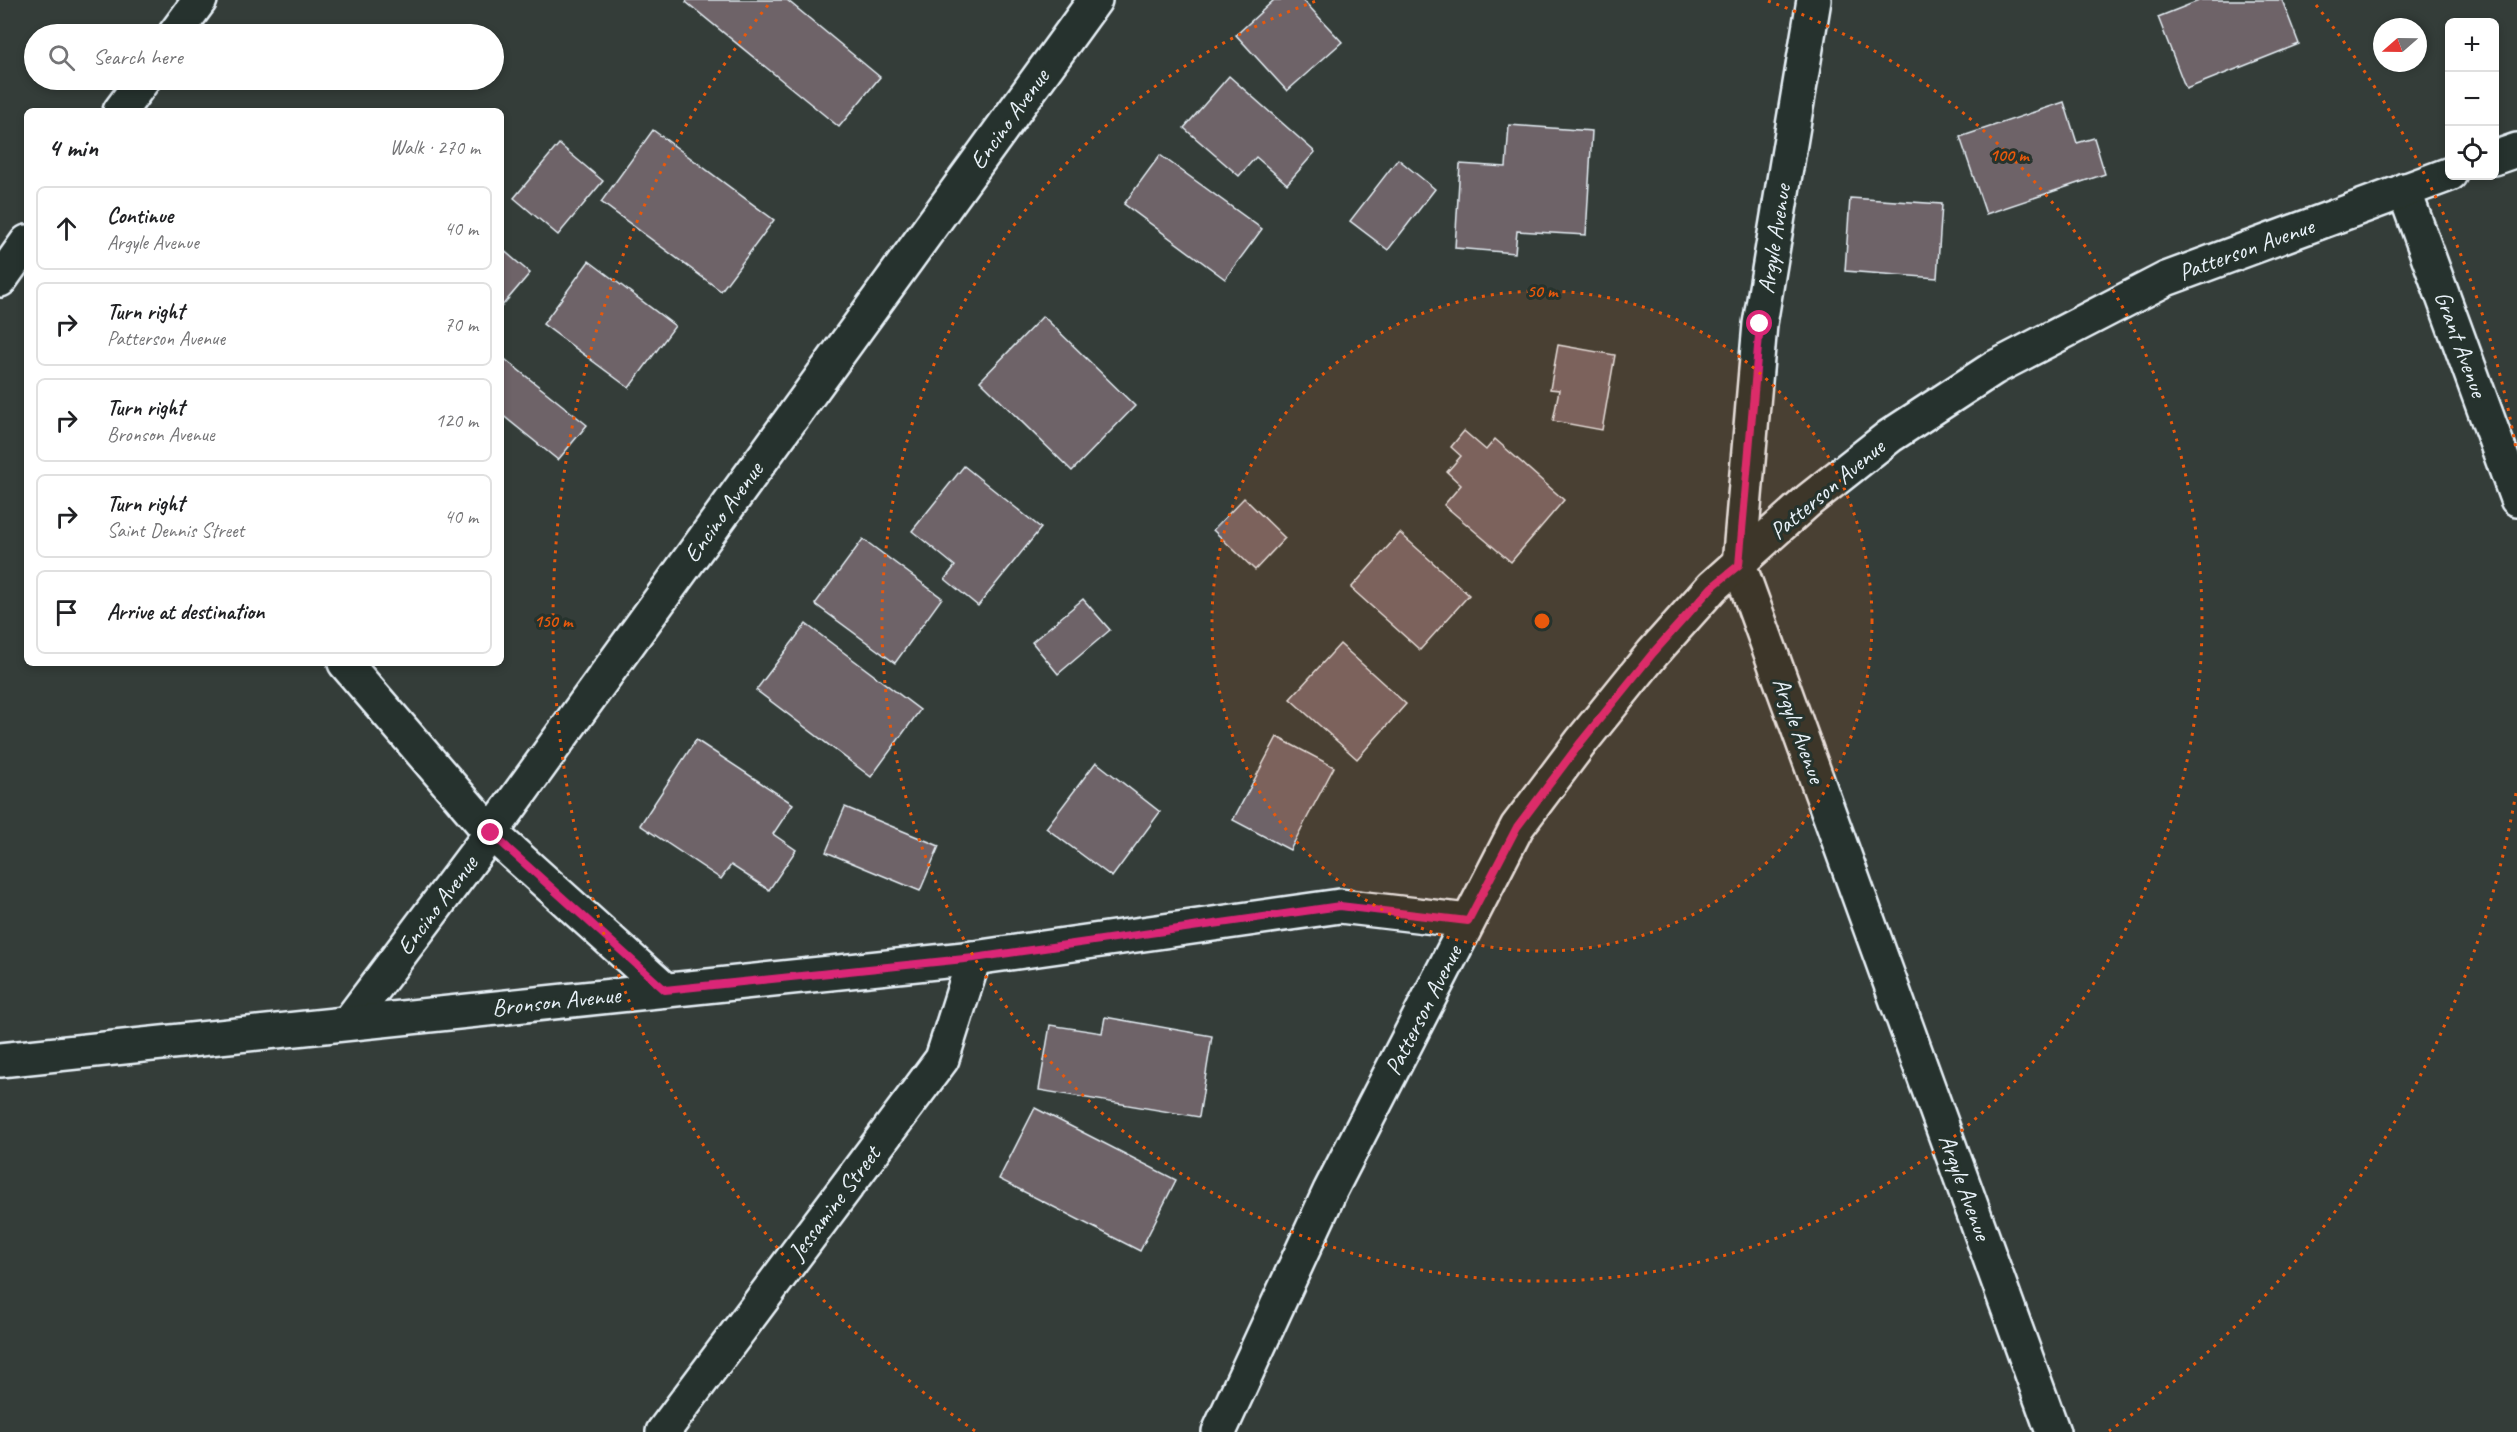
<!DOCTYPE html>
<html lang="en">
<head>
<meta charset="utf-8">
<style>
	body { margin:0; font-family:Caveat,sans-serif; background:#f6f6f6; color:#202124 }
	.controls { position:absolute; right:18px; top:18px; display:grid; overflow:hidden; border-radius:9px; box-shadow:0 3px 9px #0003 }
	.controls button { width:54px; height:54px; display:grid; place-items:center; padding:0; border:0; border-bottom:2px solid #e0e0e0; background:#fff; color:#202124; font:30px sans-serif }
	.compass { position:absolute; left:2373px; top:18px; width:54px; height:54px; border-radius:50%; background:#fff; box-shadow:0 3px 9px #0003; rotate:250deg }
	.stop { position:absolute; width:18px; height:18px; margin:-14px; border:4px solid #db2777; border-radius:50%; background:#fff }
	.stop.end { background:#db2777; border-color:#fff; box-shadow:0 2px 6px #0008 }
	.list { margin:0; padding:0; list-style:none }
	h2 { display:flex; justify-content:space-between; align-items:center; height:78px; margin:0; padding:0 24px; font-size:26px }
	h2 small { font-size:20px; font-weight:400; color:#757577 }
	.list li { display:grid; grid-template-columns:39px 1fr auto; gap:18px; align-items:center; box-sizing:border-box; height:84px; margin:0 12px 12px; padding:0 12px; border:2px solid #e0e0e0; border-radius:9px }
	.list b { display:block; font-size:22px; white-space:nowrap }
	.list p { margin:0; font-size:20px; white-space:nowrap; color:#757577 }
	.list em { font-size:20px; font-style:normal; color:#757577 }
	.icon { flex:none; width:33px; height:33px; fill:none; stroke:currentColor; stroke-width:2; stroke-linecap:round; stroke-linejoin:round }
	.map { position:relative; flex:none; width:2517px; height:1432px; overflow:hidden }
	.search { position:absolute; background:#fff; box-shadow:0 3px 9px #0003; left:24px; top:24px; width:480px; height:66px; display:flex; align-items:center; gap:15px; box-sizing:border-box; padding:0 21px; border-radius:33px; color:#757577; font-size:22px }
	.panel { position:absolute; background:#fff; box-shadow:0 3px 9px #0003; left:24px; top:108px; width:480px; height:558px; border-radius:9px }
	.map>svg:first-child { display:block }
	.building { fill:#6e6468; stroke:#e8f1f8; stroke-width:1.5 }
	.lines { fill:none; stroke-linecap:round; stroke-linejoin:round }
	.minor-casing { stroke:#e8f1f8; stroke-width:38 }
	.minor { stroke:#26332d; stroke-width:33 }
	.route { stroke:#db2777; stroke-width:8 }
	.ring { fill:none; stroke:#e8590c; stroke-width:3; stroke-dasharray:3 6 }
	.labels { text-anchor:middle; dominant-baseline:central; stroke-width:6; stroke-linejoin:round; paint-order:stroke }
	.street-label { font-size:24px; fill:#e8f1f8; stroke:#26332d }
	.centre { fill:#e8590c; stroke:#26332d; stroke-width:3 }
	.ring-label { font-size:18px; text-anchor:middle; font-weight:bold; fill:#e8590c; stroke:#26332d; stroke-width:6; stroke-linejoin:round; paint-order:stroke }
</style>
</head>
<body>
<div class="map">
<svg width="2517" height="1432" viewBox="0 0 2517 1432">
	<rect width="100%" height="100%" fill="#343d39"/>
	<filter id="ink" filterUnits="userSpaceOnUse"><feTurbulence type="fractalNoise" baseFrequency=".0167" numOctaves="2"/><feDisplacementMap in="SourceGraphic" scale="12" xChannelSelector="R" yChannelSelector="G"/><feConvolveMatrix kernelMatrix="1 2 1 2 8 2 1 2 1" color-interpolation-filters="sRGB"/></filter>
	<g filter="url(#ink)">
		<g class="building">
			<polygon points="687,0 787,0 880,77 839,127 686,2"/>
			<polygon points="1274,0 1303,0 1342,42 1287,91 1236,35"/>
			<polygon points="2201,0 2282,0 2299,44 2186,89 2158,17"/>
			<polygon points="1229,76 1315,152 1287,184 1256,157 1239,176 1184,128"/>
			<polygon points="2064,102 2077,143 2094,138 2105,174 1986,214 1960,137"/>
			<polygon points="1509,125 1592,131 1586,235 1517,231 1515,253 1455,248 1460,164 1506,167"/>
			<polygon points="653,130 774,220 721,291 601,202"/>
			<polygon points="559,144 603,181 558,235 514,198"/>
			<polygon points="1160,155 1262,229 1225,279 1124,204"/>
			<polygon points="1398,159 1435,189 1388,250 1350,221"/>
			<polygon points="1850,198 1942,204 1937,278 1845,271"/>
			<polygon points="501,248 530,273 501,307"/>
			<polygon points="589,261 675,326 629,388 543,324"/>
			<polygon points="1043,316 1135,406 1072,471 980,381"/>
			<polygon points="1558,345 1615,355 1602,430 1553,421 1559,390 1550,389"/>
			<polygon points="501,356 587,425 558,460 501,414"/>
			<polygon points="1464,431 1486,450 1495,439 1564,500 1511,562 1444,505 1461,485 1447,472 1461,456 1451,447"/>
			<polygon points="964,466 1041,528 978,606 945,579 955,566 912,531"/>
			<polygon points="1244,498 1285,538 1255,570 1213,530"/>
			<polygon points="1400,533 1469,595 1420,650 1351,588"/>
			<polygon points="863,539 942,598 895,663 815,604"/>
			<polygon points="1083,599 1110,630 1058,674 1032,642"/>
			<polygon points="806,624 920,710 871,777 756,690"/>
			<polygon points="1340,644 1406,704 1357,759 1290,699"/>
			<polygon points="1277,737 1334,767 1290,850 1233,820"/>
			<polygon points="696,740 793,804 773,834 796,850 769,890 731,865 721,879 640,825"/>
			<polygon points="1096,762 1160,812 1112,877 1046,828"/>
			<polygon points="845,807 939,846 920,891 826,852"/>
			<polygon points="1105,1017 1212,1036 1199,1117 1039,1090 1050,1025 1102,1033"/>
			<polygon points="1035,1108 1176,1180 1140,1251 999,1179"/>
		</g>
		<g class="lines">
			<defs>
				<g id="minor">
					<polyline points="1814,0 1760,324 1739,565 2053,1432"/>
					<polyline points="175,34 200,0"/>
					<polyline points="120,111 143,80"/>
					<polyline points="2494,158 2517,150"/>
					<polyline points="2404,190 2517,499"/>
					<polyline points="0,280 27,242"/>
					<polyline points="345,663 491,833 665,990"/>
					<polyline points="349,1022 491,833 1095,0"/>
					<polyline points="0,1060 974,958 1340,906 1468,921"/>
					<polyline points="663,1432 942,1059 974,958"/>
					<polyline points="1219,1432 1330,1191 1517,827 1581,742 1653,653 1712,587 1809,500 1890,436 1994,368 2166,279 2450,174"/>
				</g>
			</defs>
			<use href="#minor" class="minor-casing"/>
			<use href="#minor" class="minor"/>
		</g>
	</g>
	<g class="lines" filter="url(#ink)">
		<polyline class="route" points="491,833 665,990 974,958 1340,906 1468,921 1517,827 1581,742 1653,653 1712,587 1739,565 1760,324"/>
	</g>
	<circle cx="1542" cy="621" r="330" fill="#e8590c" fill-opacity=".12"/>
	<g class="ring">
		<circle cx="1542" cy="621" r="330"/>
		<path d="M1768 1A660 660 0 1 1 1316 1"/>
		<path d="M2516 793A989 989 0 0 1 2109 1431M975 1431A989 989 0 0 1 768 5M2316 5A989 989 0 0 1 2516 449"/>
	</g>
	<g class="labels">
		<g class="street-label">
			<text transform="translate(1009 119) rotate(-54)">Encino Avenue</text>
			<text transform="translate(1774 239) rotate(-81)">Argyle Avenue</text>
			<text transform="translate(2246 249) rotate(-20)">Patterson Avenue</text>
			<text transform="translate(2461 344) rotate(70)">Grant Avenue</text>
			<text transform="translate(1827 489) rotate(-40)">Patterson Avenue</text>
			<text transform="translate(723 512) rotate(-54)">Encino Avenue</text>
			<text transform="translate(1799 730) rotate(70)">Argyle Avenue</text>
			<text transform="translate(437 905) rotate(-53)">Encino Avenue</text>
			<text transform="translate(556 1001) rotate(-6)">Bronson Avenue</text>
			<text transform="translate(1423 1010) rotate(-63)">Patterson Avenue</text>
			<text transform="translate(1965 1187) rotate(70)">Argyle Avenue</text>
			<text transform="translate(834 1203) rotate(-53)">Jessamine Street</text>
		</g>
	</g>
	<circle cx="1542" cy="621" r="9" class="centre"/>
	<g class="ring-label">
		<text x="2009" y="161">100 m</text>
		<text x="1542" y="297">50 m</text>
		<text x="553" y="627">150 m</text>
	</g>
</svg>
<div class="controls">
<button>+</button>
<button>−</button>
<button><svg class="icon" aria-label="locate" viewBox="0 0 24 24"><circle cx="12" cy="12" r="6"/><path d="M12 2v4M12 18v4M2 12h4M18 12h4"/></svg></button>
</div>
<svg class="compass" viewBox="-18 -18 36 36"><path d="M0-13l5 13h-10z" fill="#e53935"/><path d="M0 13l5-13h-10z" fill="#757577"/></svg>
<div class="stop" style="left:1760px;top:324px"></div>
<div class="stop end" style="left:491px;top:833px"></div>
<div class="search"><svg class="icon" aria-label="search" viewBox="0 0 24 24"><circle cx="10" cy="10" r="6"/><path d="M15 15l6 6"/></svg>Search here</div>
<section class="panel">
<h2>4 min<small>Walk · 270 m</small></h2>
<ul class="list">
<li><svg class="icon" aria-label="ahead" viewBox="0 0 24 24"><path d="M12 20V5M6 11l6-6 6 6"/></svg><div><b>Continue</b><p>Argyle Avenue</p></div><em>40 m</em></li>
<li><svg class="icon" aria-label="right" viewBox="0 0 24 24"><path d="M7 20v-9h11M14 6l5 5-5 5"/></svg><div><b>Turn right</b><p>Patterson Avenue</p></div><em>70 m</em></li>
<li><svg class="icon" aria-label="right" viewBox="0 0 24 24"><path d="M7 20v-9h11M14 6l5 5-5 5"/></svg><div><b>Turn right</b><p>Bronson Avenue</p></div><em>120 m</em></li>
<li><svg class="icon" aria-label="right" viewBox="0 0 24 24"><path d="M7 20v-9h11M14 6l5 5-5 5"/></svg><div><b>Turn right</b><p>Saint Dennis Street</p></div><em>40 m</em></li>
<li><svg class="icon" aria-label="arrive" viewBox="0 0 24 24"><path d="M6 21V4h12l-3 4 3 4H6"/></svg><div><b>Arrive at destination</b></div></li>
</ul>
</section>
</div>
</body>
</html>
